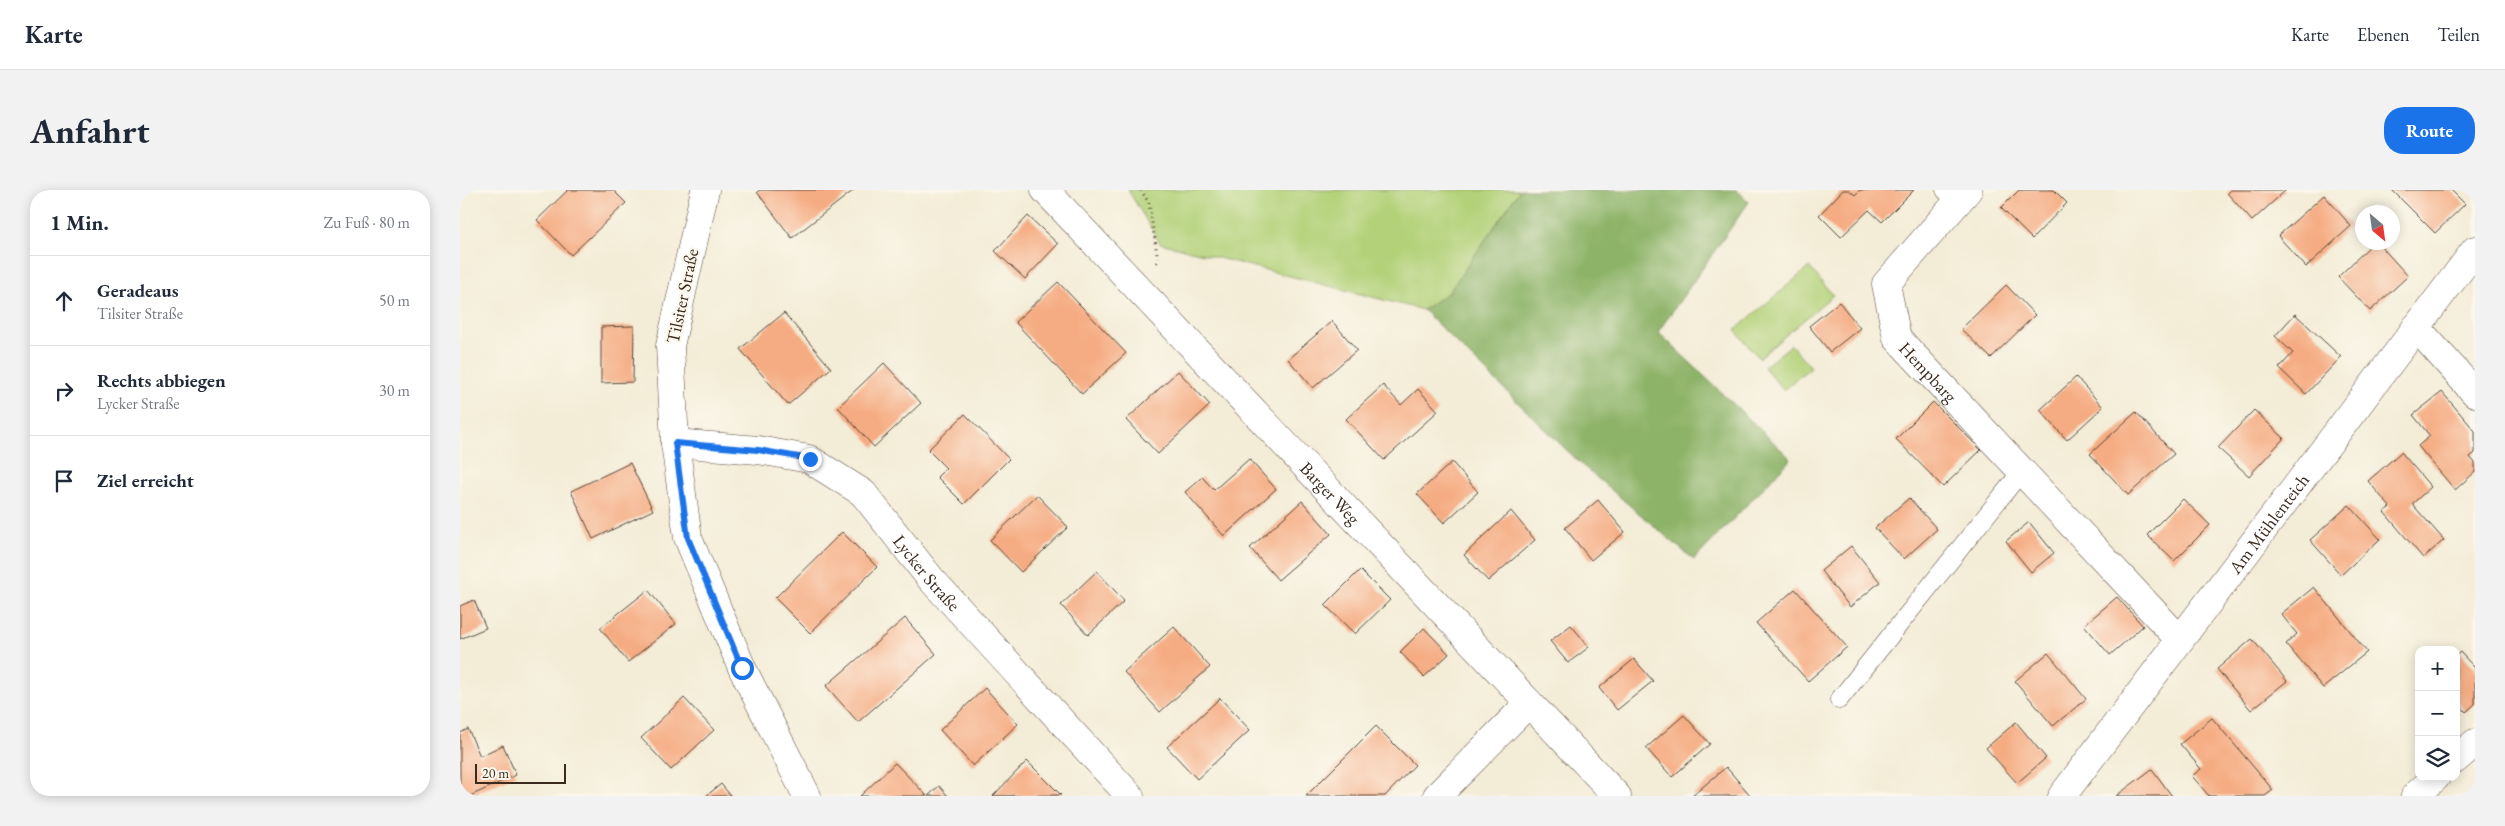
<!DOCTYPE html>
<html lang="de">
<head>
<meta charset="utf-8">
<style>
	body { margin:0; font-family:"EB Garamond",serif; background:#f2f2f3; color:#1f2937 }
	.controls { position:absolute; right:15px; bottom:15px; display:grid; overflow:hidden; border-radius:10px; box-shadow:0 2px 12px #0003 }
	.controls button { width:45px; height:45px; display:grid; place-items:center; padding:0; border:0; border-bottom:1px solid #e0e1e3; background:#fff; color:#1f2937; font:25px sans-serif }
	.compass { position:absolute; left:1895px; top:15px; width:45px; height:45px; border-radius:50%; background:#fff; box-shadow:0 2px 12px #0003; rotate:151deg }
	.scale { position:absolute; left:15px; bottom:12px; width:91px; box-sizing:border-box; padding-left:5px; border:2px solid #3b2a1e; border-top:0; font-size:14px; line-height:18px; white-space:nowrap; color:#3b2a1e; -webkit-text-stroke:4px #fbf7ec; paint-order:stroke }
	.stop { position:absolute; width:15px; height:15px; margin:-11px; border:4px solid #1a73e8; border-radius:50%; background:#fff }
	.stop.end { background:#1a73e8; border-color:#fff; box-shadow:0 1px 5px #0008 }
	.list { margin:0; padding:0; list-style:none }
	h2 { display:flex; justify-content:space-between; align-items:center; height:65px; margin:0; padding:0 20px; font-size:21px }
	h2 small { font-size:16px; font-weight:400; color:#747a83 }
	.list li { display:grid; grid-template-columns:32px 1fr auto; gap:15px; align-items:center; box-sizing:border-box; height:90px; padding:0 20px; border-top:1px solid #e0e1e3 }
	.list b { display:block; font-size:19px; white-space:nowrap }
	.list p { margin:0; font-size:16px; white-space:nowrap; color:#747a83 }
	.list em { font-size:16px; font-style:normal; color:#747a83 }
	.icon { flex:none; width:28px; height:28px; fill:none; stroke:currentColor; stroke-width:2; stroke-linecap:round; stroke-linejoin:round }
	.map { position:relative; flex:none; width:2015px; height:606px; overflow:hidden; border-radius:20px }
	header { display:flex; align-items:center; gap:30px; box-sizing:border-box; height:70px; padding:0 25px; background:#fff; border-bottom:1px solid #e0e1e3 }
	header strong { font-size:24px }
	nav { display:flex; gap:28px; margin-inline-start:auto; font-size:18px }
	.intro { display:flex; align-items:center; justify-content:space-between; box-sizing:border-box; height:120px; padding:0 30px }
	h1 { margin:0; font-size:35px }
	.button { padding:12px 22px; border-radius:20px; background:#1a73e8; color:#fff; font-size:18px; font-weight:700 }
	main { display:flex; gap:30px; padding:0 30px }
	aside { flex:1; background:#fff; border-radius:20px; box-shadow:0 2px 12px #0003 }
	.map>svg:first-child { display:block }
	.green { fill:#b2d178; stroke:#767e4b }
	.forest { fill:#8db368; stroke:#646e43 }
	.building { fill:#f5ac82 }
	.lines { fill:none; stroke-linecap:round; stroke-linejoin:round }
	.lane-casing { stroke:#57473a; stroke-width:19 }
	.street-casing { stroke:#57473a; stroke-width:29 }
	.path { stroke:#57473a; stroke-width:3; stroke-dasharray:1 4; stroke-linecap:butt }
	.lane { stroke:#fff; stroke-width:18 }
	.street { stroke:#fff; stroke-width:28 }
	.route { stroke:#1a73e8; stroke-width:6 }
	.labels { text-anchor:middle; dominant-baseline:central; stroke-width:4.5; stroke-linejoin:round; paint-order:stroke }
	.street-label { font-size:18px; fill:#3b2a1e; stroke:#fbf7ec }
</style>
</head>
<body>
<header>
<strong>Karte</strong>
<nav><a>Karte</a><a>Ebenen</a><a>Teilen</a></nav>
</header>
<div class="intro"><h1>Anfahrt</h1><a class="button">Route</a></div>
<main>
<aside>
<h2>1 Min.<small>Zu Fuß · 80 m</small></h2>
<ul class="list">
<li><svg class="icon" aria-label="ahead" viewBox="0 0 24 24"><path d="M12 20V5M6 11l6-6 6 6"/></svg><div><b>Geradeaus</b><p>Tilsiter Straße</p></div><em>50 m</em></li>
<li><svg class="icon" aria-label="right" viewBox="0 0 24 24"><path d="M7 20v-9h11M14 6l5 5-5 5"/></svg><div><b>Rechts abbiegen</b><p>Lycker Straße</p></div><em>30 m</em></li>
<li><svg class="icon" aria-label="arrive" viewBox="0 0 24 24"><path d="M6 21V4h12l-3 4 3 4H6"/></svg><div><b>Ziel erreicht</b></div></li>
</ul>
</aside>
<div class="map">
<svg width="2015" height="606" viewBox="0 0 2015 606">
	<rect width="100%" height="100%" fill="#fbf7ec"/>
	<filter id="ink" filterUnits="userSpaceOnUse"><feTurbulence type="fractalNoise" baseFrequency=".02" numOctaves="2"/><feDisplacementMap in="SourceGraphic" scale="10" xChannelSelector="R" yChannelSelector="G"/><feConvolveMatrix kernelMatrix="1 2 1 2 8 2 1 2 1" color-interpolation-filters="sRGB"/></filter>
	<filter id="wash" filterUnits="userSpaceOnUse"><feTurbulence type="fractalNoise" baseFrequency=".0096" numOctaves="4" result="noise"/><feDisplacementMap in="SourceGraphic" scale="20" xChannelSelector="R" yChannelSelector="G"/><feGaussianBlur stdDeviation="1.12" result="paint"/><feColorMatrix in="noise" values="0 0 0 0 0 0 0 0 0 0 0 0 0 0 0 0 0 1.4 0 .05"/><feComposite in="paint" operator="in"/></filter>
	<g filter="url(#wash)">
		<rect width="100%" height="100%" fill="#f3ecd6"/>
		<g class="green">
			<polygon points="668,0 1060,0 989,102 963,120 700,53"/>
			<polygon points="1349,77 1373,105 1299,168 1275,140"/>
			<polygon points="1331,155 1351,177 1323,200 1304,177"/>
		</g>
		<polygon class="forest" points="1060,0 1277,0 1289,12 1198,142 1331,269 1234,370 1122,275 963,120 989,102"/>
		<g id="blocks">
			<g class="building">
				<polygon points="108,0 153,0 166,13 111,65 77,30"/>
				<polygon points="300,0 394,0 332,48 297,2"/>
				<polygon points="1383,0 1389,0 1395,5 1400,0 1454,0 1422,32 1409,20 1381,47 1359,25"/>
				<polygon points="1559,0 1594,0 1607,13 1572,49 1541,18"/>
				<polygon points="1770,0 1826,0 1792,31 1767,3"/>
				<polygon points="1932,0 1991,0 2005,14 1975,43"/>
				<polygon points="1864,5 1891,36 1846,77 1818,46"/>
				<polygon points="568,26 598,54 565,89 535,61"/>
				<polygon points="1914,52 1917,52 1948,86 1910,121 1878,87"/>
				<polygon points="598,92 666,163 622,204 555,132"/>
				<polygon points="1546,95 1575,125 1531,168 1501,139"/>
				<polygon points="1379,112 1400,138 1370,162 1349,136"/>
				<polygon points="324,123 371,178 328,215 280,159"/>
				<polygon points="1835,124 1881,167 1846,204 1819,178 1833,163 1815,146"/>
				<polygon points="872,131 897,160 853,198 828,169"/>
				<polygon points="174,136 173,192 141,193 141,137"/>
				<polygon points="424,173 461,213 414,257 378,217"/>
				<polygon points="718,181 750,215 698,264 666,230"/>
				<polygon points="1616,187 1643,217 1607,250 1580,220"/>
				<polygon points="923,195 941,215 958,199 978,221 924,270 886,229"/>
				<polygon points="1982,202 2015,241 2015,263 2010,267 2015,273 2015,282 1995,300 1958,256 1970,246 1953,225"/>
				<polygon points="1473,212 1521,260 1483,297 1436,249"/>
				<polygon points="1794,220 1824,248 1789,286 1758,258"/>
				<polygon points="1676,222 1714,264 1668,305 1630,264"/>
				<polygon points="505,224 549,269 504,314 477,287 486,278 468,260"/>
				<polygon points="1941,262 1971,297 1952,314 1984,350 1963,368 1924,322 1930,317 1908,291"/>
				<polygon points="789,269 816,299 764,346 725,302 742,287 754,300"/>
				<polygon points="992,272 1018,302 984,333 957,304"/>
				<polygon points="170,273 193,320 133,349 111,301"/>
				<polygon points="577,305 608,337 561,382 530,350"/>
				<polygon points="1449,308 1477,339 1444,369 1415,338"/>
				<polygon points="1723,309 1750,335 1714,371 1687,345"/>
				<polygon points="1138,310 1165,342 1131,370 1105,338"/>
				<polygon points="842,311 871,344 818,390 790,358"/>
				<polygon points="1889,315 1920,349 1881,385 1850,350"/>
				<polygon points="1051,321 1075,350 1028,391 1004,365"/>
				<polygon points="1569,332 1594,363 1571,382 1546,351"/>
				<polygon points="382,342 417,377 350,443 315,408"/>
				<polygon points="1391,356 1420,392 1390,417 1361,381"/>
				<polygon points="900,380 930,410 895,444 865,415"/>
				<polygon points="637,381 664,411 628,445 601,415"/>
				<polygon points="1854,397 1907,462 1863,498 1826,454 1837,444 1821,424"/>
				<polygon points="1335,399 1387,457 1348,491 1296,433"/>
				<polygon points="188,400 216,434 168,472 140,438"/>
				<polygon points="1657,407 1683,436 1650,465 1624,435"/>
				<polygon points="14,410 26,438 0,449 0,416"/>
				<polygon points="445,428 476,464 398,532 366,496"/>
				<polygon points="1111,435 1129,457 1108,473 1090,451"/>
				<polygon points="714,437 750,477 700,522 664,482"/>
				<polygon points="964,438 989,464 964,487 940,462"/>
				<polygon points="1792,449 1827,491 1791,520 1757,479"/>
				<polygon points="2000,462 2015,478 2015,514 2006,522 1996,511 1996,466"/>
				<polygon points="1588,463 1626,509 1593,536 1555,491"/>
				<polygon points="1174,469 1193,491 1157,520 1139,498"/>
				<polygon points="525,498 558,534 513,576 480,540"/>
				<polygon points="224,508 254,540 211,580 181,548"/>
				<polygon points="760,508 790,540 737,589 707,557"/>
				<polygon points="1224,525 1250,554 1212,587 1186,558"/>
				<polygon points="1752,528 1813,600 1805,606 1749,606 1732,586 1741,579 1720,554"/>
				<polygon points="1556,532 1586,568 1557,593 1526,558"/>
				<polygon points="916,536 955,575 925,606 846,606"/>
				<polygon points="8,539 20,566 43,555 56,585 10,606 0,606 0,543"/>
				<polygon points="567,571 601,605 533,606"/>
				<polygon points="435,573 467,606 400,606"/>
				<polygon points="1266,577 1291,606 1232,606"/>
				<polygon points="1692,579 1712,606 1656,606"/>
				<polygon points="261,594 271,606 246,606"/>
				<polygon points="479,596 488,606 468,606"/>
			</g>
		</g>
	</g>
	<g filter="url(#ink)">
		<use href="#blocks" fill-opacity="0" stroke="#57473a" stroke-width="1"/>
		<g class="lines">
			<defs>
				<g id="lane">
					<polyline points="1485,0 1497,13"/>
					<polyline points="1379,510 1561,282"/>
				</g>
				<g id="street">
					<polyline points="245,0 210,156 215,253 228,348 282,478 347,606"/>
					<path id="s1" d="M585 0 1157 606"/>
					<path id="s2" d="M1508 0 1426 94 1437 148 1719 449"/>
					<polyline points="1956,137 2015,203"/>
					<path id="s3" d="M215 253 298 260 349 269 403 303 471 389 670 606"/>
					<polyline points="1996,569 2015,553"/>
					<polyline points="977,606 1069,513"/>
					<path id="s4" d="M1602 606 2015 60"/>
					<polyline points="1955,606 1976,587"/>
				</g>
			</defs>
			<use href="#lane" class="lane-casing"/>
			<use href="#street" class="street-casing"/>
			<polyline class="path" points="681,0 689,13 698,70 695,76"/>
			<use href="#lane" class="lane"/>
			<use href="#street" class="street"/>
		</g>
	</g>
	<g class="lines" filter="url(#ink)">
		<polyline class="route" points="282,478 228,348 215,253 298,260 350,269"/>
	</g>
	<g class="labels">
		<g class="street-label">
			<text transform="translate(222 106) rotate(-78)">Tilsiter Straße</text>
			<text stroke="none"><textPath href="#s2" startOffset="226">Hempbarg</textPath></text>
			<text stroke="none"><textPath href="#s1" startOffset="416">Barger Weg</textPath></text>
			<text stroke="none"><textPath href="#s4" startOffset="342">Am Mühlenteich</textPath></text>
			<text stroke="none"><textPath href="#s3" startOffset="301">Lycker Straße</textPath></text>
		</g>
	</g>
</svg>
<div class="controls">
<button>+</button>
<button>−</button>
<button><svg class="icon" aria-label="layers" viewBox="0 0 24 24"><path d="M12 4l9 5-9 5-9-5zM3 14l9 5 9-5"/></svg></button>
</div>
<svg class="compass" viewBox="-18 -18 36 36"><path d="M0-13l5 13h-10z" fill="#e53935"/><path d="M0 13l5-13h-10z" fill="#747a83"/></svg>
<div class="scale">20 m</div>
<div class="stop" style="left:282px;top:478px"></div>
<div class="stop end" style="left:350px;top:269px"></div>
</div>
</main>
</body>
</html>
